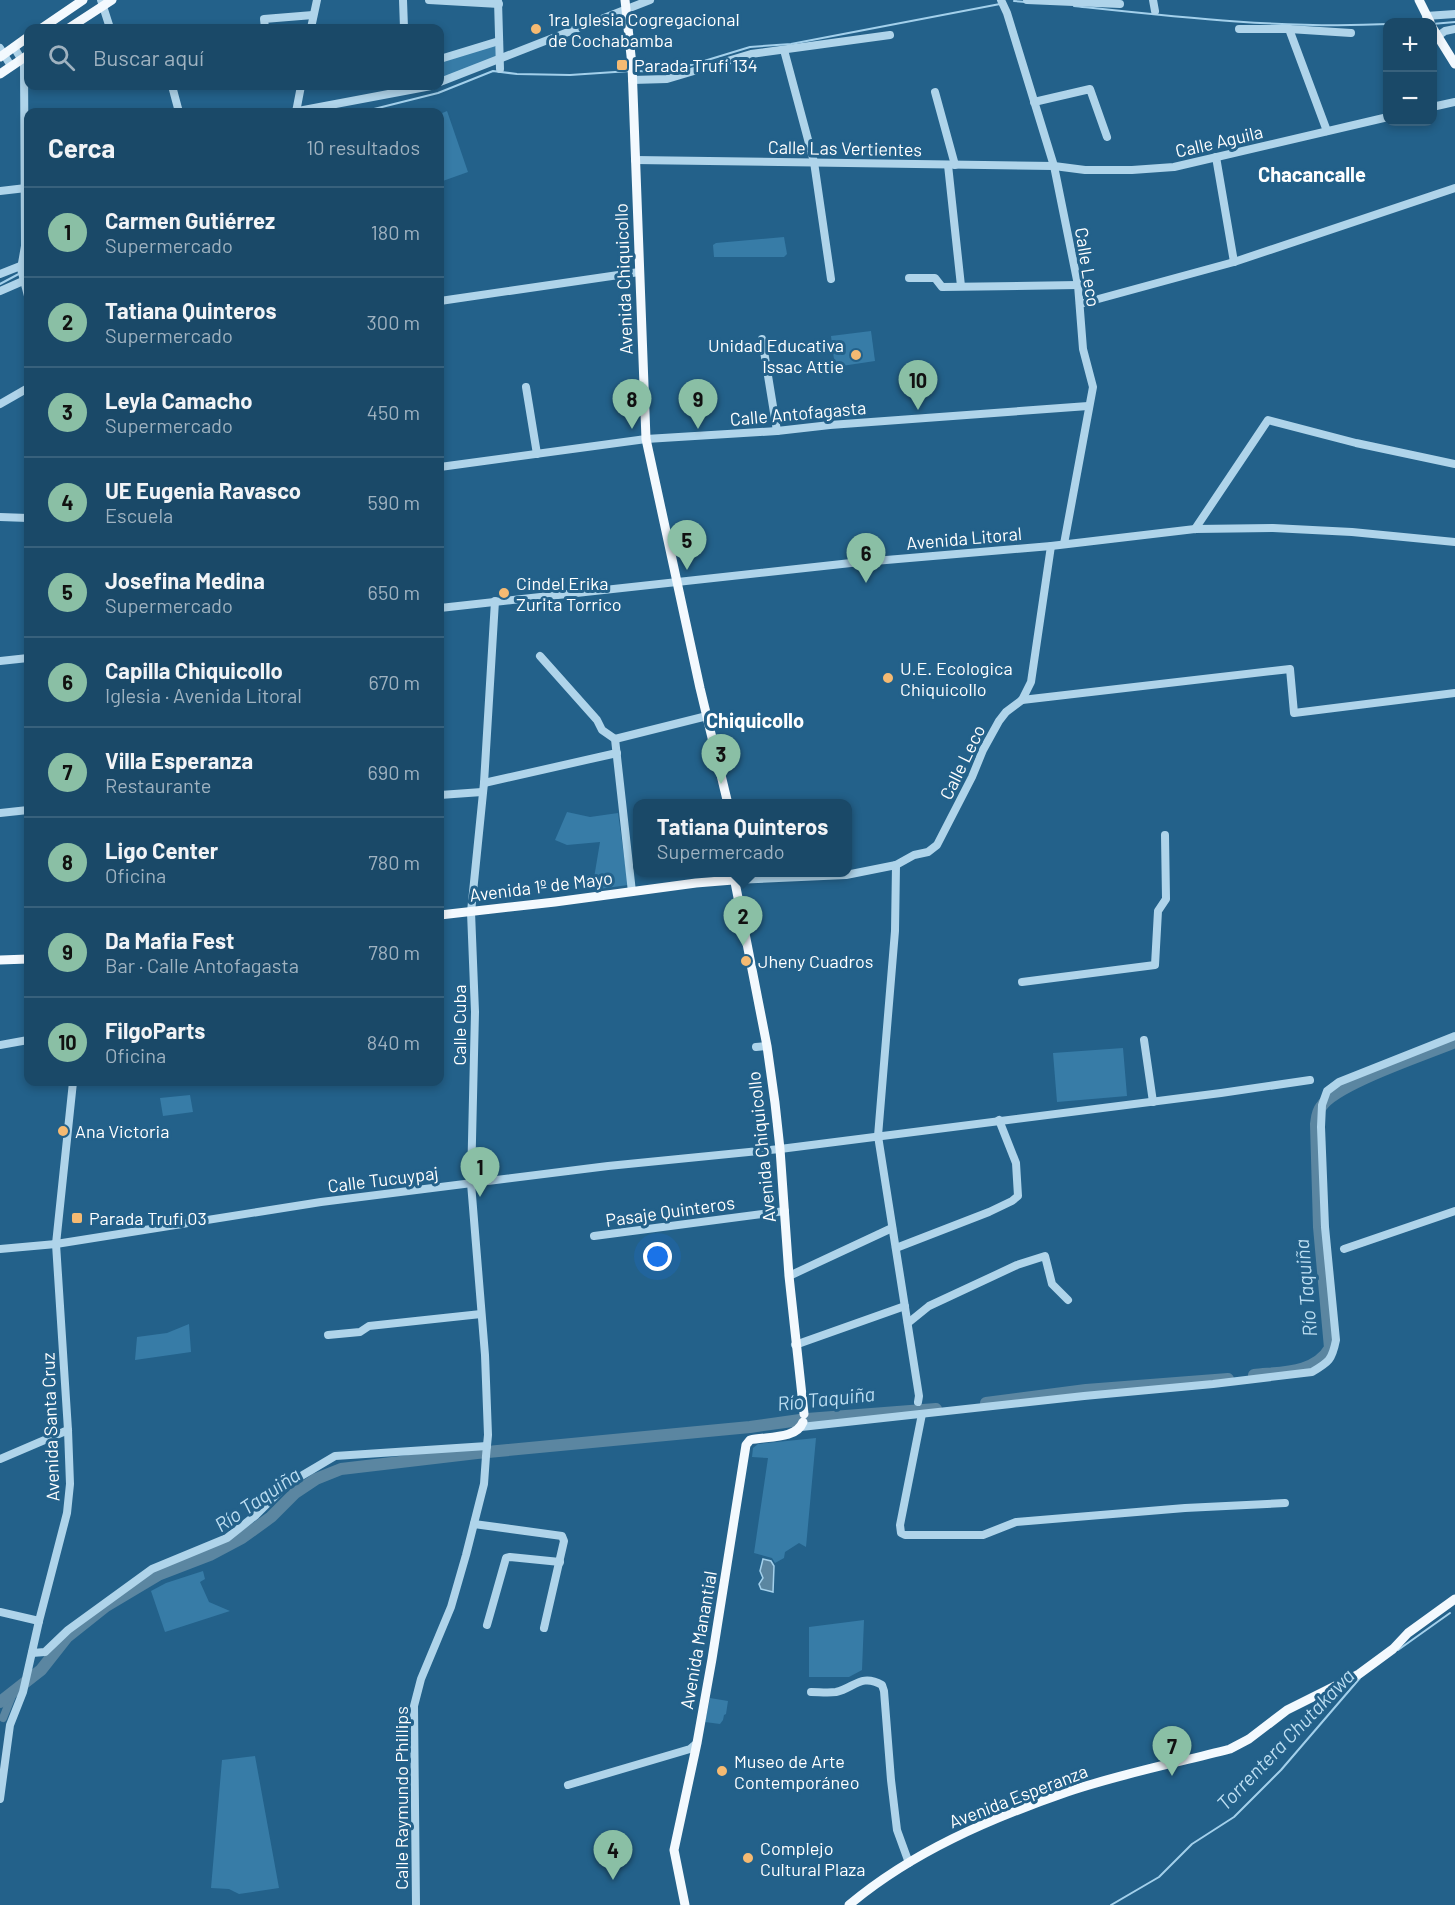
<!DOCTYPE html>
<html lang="es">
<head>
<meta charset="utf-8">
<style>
	body { margin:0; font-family:Barlow,sans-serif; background:#275371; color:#f1f3f6 }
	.controls { position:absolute; right:18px; top:18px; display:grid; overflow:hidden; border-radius:12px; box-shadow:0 3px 9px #0003 }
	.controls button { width:54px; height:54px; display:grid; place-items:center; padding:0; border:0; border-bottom:2px solid #38617c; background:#1a4968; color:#f1f3f6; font:30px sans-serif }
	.you { position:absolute; left:658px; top:1257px; width:21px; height:21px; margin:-15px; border:4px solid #fff; border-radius:50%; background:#1a73e8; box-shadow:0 0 0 9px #1a73e833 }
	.badge { display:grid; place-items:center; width:39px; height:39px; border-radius:50%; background:#8abfa5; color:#111; font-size:20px; font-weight:700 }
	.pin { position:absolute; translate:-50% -50px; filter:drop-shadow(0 2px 3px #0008) }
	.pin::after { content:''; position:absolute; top:32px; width:21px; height:18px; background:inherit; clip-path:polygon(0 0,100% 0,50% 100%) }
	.popup { position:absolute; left:633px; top:799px; width:219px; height:78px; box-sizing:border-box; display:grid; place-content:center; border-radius:12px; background:#1a4968; filter:drop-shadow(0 2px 4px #0005); font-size:20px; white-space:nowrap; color:#9fb2c0 }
	.popup b { font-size:22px; color:#f1f3f6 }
	.popup::after { content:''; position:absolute; left:50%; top:100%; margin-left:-12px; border:12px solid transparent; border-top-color:#1a4968 }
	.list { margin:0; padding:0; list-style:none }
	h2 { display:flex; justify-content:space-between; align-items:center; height:78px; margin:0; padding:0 24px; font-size:26px }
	h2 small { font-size:20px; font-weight:400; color:#9fb2c0 }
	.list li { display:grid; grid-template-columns:39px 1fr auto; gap:18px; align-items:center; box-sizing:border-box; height:90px; padding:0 24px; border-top:2px solid #38617c }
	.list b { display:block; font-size:22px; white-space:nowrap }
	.list p { margin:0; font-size:20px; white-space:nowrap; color:#9fb2c0 }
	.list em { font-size:20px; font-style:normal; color:#9fb2c0 }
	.icon { flex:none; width:33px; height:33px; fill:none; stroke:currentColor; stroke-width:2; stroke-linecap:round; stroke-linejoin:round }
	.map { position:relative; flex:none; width:1455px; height:1905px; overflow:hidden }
	.search { position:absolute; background:#1a4968; box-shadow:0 3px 9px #0003; left:24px; top:24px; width:420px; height:66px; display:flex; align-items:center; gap:15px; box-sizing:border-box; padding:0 21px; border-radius:12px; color:#9fb2c0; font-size:22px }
	.panel { position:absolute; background:#1a4968; box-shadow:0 3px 9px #0003; left:24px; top:108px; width:420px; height:978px; border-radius:12px }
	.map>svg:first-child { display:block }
	.green { fill:#377ca7 }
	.water { fill:#5b86a1; stroke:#a3d0eb; stroke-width:1.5 }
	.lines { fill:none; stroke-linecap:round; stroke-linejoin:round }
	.stream { stroke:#a3d0eb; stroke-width:2 }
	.canal { stroke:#5b86a1; stroke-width:8 }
	.river { stroke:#5b86a1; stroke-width:12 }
	.minor { stroke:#afd4ea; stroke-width:8 }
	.major { stroke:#f3f9fe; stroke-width:9 }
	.poi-dot { fill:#f5ba72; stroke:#23618a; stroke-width:2 }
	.labels { text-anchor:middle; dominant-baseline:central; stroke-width:6; stroke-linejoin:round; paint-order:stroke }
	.poi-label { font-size:18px; fill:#fff; stroke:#23618a; text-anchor:start }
	.street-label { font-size:18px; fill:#fff; stroke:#23618a }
	.neighbourhood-label { font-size:20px; font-weight:bold; fill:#fff; stroke:#23618a }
	.water-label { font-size:20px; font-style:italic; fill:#bbddf1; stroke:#23618a }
</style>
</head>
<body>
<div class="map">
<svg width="1455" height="1905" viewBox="0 0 1455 1905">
	<rect width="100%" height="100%" fill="#23618a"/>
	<g class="green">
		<polygon points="494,45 496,47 497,56 440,80 440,62"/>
		<polygon points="447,111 468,172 440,182 440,114"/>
		<polygon points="784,237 787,254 784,257 714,257 713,245 716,243"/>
		<polygon points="871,331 875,361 835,367 831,336"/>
		<polygon points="567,812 590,817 618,813 628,885 592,890 600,842 567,845 555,840"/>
		<polygon points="1123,1048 1127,1096 1057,1102 1053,1053"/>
		<polygon points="190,1095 193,1112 163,1116 160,1098"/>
		<polygon points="189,1324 191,1352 135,1360 137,1337 167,1333"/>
		<polygon points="816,1438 806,1547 799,1543 785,1552 784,1558 775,1563 772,1558 754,1553 768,1458 752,1457 753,1448 758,1444"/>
		<polygon points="203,1571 205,1579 200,1582 209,1602 230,1611 165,1632 151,1591 166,1583"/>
		<polygon points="864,1620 862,1670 849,1677 809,1677 809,1627"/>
		<polygon points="710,1698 728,1701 726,1714 724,1715 723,1720 720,1724 705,1722"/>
		<polygon points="255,1756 279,1888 239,1894 229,1889 211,1888 222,1760"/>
	</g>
	<polygon class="water" points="763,1559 771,1561 774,1566 773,1592 761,1589 759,1584 763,1578 760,1571"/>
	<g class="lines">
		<g class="stream">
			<polyline points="1014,1 1026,2"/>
			<path d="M1074 6C1177 17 1283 29 1388 24"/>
			<polyline points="1432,24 1455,22"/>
			<polyline points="636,71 668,72 750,47 791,44 1000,4"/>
			<polyline points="362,112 438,93 493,71 517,74 570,75 630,71"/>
			<polyline points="0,284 28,269"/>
			<polyline points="1398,1650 1450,1613"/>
			<polyline points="1111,1905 1159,1877 1192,1844 1234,1817 1281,1770 1360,1678"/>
		</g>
		<polyline class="canal" points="3,1718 14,1691"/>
		<g class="river">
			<path d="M1254 1375C1281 1372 1315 1374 1330 1348L1319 1227 1316 1124C1317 1118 1317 1112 1321 1107 1335 1084 1427 1054 1455 1042"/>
			<polyline points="986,1403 1086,1390 1228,1379"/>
			<polyline points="0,1702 41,1670 67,1637 106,1606 158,1575 210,1555 242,1538 271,1517 295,1493 316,1479 341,1469 477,1453 750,1427 807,1419 936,1409"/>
		</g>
		<g class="minor">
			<polyline points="101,0 110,28"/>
			<polyline points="403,0 404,28"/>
			<polyline points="429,0 499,4"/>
			<polyline points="1001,0 1007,13 1054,166 1078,285 1083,349 1093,387 1064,544"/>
			<polyline points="1027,0 1120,4"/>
			<polyline points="1153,0 1155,11"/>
			<polyline points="498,1 500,69"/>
			<polyline points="1426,16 1455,14"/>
			<polyline points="265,28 264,19 313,15"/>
			<polyline points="311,28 317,0"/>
			<polyline points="1239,29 1289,29 1351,33"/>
			<polyline points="1289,29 1327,131"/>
			<polyline points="1438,36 1445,31 1455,29"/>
			<polyline points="14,47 24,64 25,246 21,269 28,296"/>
			<polyline points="0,48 11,66"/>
			<polyline points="784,50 814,162 831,279"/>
			<polyline points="440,59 499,41"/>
			<polyline points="632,80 667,79 751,54 890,35"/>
			<polyline points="440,82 650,0"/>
			<polyline points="172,86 179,112"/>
			<polyline points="935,92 955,165"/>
			<polyline points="1034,102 1090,89 1107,137"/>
			<polyline points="1432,107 1455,102"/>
			<polyline points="293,112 431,86"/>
			<polyline points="296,112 301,86"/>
			<polyline points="1216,157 1234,262"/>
			<polyline points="635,160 1054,166 1085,170 1132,170 1174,167 1388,117"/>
			<polyline points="948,165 961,286"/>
			<polyline points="0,191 26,188"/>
			<polyline points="0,274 28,263"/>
			<polyline points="909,278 935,278 942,287 1078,285"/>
			<polyline points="0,291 23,281"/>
			<polyline points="440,301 639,272"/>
			<polyline points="1080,304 1234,262 1455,188"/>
			<polyline points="762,339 777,431"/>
			<polyline points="526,387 537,454"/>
			<polyline points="0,404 28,388"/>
			<polyline points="440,467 646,439 777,431 830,425 1088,406"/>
			<polyline points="0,517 28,518"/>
			<polyline points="1195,529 1268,420 1356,443 1455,464"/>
			<polyline points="440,608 851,563 1051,546 1195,529 1273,528 1352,532 1455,542"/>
			<polyline points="540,656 597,720 602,730 615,739 632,892"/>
			<polyline points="0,661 28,658"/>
			<polyline points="1022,700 1290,669 1294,713 1455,693"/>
			<polyline points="615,739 707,716"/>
			<polyline points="484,783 617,753"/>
			<polyline points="440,795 482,792"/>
			<polyline points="0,813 28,810"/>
			<polyline points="896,865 895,931 878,1136 919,1396 918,1402"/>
			<polyline points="733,880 846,875 896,865 914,855 928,852 937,845 972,777 983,750 999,721 1006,712 1022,700 1031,682 1051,546"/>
			<polyline points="1022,982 1155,965 1158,911 1166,899 1165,835"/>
			<polyline points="1144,1040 1153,1102"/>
			<polyline points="0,1045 28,1040"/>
			<polyline points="756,1047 767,1046"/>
			<polyline points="594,1236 785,1211"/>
			<polyline points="896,1248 989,1212 1012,1201 1018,1196 1016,1163 999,1120"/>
			<polyline points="0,1249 56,1244 321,1202 608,1166 780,1149 1221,1093 1310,1080"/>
			<polyline points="1344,1249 1455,1211"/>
			<polyline points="789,1276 892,1228"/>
			<polyline points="908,1323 929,1306 1017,1265 1045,1256 1052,1284 1068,1300"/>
			<polyline points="328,1335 360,1332 369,1326 481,1314"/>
			<polyline points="795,1345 905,1306"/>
			<polyline points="922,1414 900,1525 901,1533 905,1535 983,1535 1016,1522 1185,1508 1285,1503"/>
			<path d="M801 1427 1084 1396 1213 1384 1312 1372C1329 1362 1332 1360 1336 1340L1325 1227 1321 1127 1322 1105 1327 1091 1339 1082 1455 1036"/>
			<polyline points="0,1459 68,1430"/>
			<polyline points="474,1524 562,1536 564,1541 544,1628"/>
			<polyline points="0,1612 39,1621"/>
			<polyline points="487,1625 506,1558 510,1557 560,1562"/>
			<polyline points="32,1653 45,1652 68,1630 152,1569 227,1538 256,1515 286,1485 335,1456 487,1446"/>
			<path d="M811 1692C819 1692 828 1693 836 1692 854 1688 861 1673 882 1685L884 1691 891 1780 897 1830 909 1863"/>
			<polyline points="568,1785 690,1749 697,1743"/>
			<polyline points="0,1799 10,1725 23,1692 39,1621 67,1513 70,1484 68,1430 56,1244 73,1082"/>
			<polyline points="416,1905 414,1706 421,1679 451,1607 466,1555 484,1484 486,1456 488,1435 485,1355 471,1183 475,1012 471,912 484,783 495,601"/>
		</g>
		<g class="major">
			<polyline points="625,0 632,65 646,439 700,688 728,804"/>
			<polyline points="1419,0 1430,22"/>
			<polyline points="1432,27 1455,64"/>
			<polyline points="42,28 83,0"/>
			<polyline points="69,28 112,0"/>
			<polyline points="0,57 28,37"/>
			<polyline points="0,74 28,55"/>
			<polyline points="733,872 767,1046 775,1103 780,1149 789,1276 804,1414"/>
			<polyline points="440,915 555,902 696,883 733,880"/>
			<polyline points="0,960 28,959"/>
			<path d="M685 1905 674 1850 697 1743 712 1659 746 1445 750 1440C766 1436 796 1440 803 1422"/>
			<path d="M849 1905C912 1852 989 1819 1067 1792 1120 1774 1176 1763 1230 1749L1249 1739 1287 1710 1359 1674 1393 1649 1408 1633 1455 1599"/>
		</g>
	</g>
	<g class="poi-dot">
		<circle cx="536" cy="29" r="6"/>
		<rect x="616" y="59" width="12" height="12" rx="3"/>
		<circle cx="856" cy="355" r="6"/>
		<circle cx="504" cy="593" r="6"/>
		<circle cx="888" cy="678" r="6"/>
		<circle cx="746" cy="961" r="6"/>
		<circle cx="63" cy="1131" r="6"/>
		<rect x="71" y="1212" width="12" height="12" rx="3"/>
		<circle cx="722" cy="1771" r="6"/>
		<circle cx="748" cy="1858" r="6"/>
	</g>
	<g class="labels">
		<g class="poi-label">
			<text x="548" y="19">1ra Iglesia Cogregacional<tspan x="548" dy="21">de Cochabamba</tspan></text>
			<text x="634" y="65">Parada Trufi 134</text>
			<text x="844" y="345" text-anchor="end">Unidad Educativa<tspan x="844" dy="21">Issac Attie</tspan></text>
			<text x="516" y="583">Cindel Erika<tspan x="516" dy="21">Zurita Torrico</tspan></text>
			<text x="900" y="668">U.E. Ecologica<tspan x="900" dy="21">Chiquicollo</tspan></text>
			<text x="758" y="961">Jheny Cuadros</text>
			<text x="75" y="1131">Ana Victoria</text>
			<text x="89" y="1218">Parada Trufi 03</text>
			<text x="734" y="1761">Museo de Arte<tspan x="734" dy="21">Contemporáneo</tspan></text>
			<text x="760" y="1848">Complejo<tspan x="760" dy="21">Cultural Plaza</tspan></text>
		</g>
		<g class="street-label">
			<text transform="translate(1219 141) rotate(-13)">Calle Aguila</text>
			<text transform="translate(845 148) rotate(1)">Calle Las Vertientes</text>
			<text transform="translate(1088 267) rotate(81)">Calle Leco</text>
			<text transform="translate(623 279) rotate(-92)">Avenida Chiquicollo</text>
			<text transform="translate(798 413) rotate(-5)">Calle Antofagasta</text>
			<text transform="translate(964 538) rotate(-5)">Avenida Litoral</text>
			<text transform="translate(962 762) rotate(-64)">Calle Leco</text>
			<text transform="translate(541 886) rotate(-7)">Avenida 1º de Mayo</text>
			<text transform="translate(459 1025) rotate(-90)">Calle Cuba</text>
			<text transform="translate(761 1147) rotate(-96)">Avenida Chiquicollo</text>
			<text transform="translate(383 1179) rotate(-7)">Calle Tucuypaj</text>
			<text transform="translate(670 1211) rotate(-8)">Pasaje Quinteros</text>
			<text transform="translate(50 1427) rotate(-92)">Avenida Santa Cruz</text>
			<text transform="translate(698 1640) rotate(-80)">Avenida Manantial</text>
			<text transform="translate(1018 1796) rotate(-21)">Avenida Esperanza</text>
			<text transform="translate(401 1798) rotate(-90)">Calle Raymundo Phillips</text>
		</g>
		<g class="neighbourhood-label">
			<text x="1312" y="174">Chacancalle</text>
			<text x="755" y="720">Chiquicollo</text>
		</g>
		<g class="water-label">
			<text transform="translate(1305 1288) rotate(-95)">Río Taquiña</text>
			<text transform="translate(826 1398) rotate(-6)">Río Taquiña</text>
			<text transform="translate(257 1499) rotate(-34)">Río Taquiña</text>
			<text transform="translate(1285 1739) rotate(-46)">Torrentera Chutakawa</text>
		</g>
	</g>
</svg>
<div class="controls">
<button>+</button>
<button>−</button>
</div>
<div class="you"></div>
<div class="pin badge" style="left:480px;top:1197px">1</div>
<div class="pin badge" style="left:743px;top:946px">2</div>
<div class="popup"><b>Tatiana Quinteros</b>Supermercado</div>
<div class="pin badge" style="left:721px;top:784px">3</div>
<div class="pin badge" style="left:613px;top:1880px">4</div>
<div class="pin badge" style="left:687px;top:570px">5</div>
<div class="pin badge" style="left:866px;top:583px">6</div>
<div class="pin badge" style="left:1172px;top:1776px">7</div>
<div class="pin badge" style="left:632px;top:429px">8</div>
<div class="pin badge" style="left:698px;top:429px">9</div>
<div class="pin badge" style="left:918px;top:410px">10</div>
<div class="search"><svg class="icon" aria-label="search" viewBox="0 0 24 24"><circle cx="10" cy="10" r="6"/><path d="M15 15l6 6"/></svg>Buscar aquí</div>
<section class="panel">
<h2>Cerca<small>10 resultados</small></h2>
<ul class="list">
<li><span class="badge">1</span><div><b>Carmen Gutiérrez</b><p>Supermercado</p></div><em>180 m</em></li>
<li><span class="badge">2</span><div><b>Tatiana Quinteros</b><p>Supermercado</p></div><em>300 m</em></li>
<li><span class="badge">3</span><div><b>Leyla Camacho</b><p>Supermercado</p></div><em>450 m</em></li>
<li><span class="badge">4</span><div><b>UE Eugenia Ravasco</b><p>Escuela</p></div><em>590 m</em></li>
<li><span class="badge">5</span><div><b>Josefina Medina</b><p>Supermercado</p></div><em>650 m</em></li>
<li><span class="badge">6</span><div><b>Capilla Chiquicollo</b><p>Iglesia · Avenida Litoral</p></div><em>670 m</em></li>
<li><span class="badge">7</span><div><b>Villa Esperanza</b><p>Restaurante</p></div><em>690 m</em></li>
<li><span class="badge">8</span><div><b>Ligo Center</b><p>Oficina</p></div><em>780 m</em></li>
<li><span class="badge">9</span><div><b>Da Mafia Fest</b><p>Bar · Calle Antofagasta</p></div><em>780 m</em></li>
<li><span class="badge">10</span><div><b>FilgoParts</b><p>Oficina</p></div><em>840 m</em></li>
</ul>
</section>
</div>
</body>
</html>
